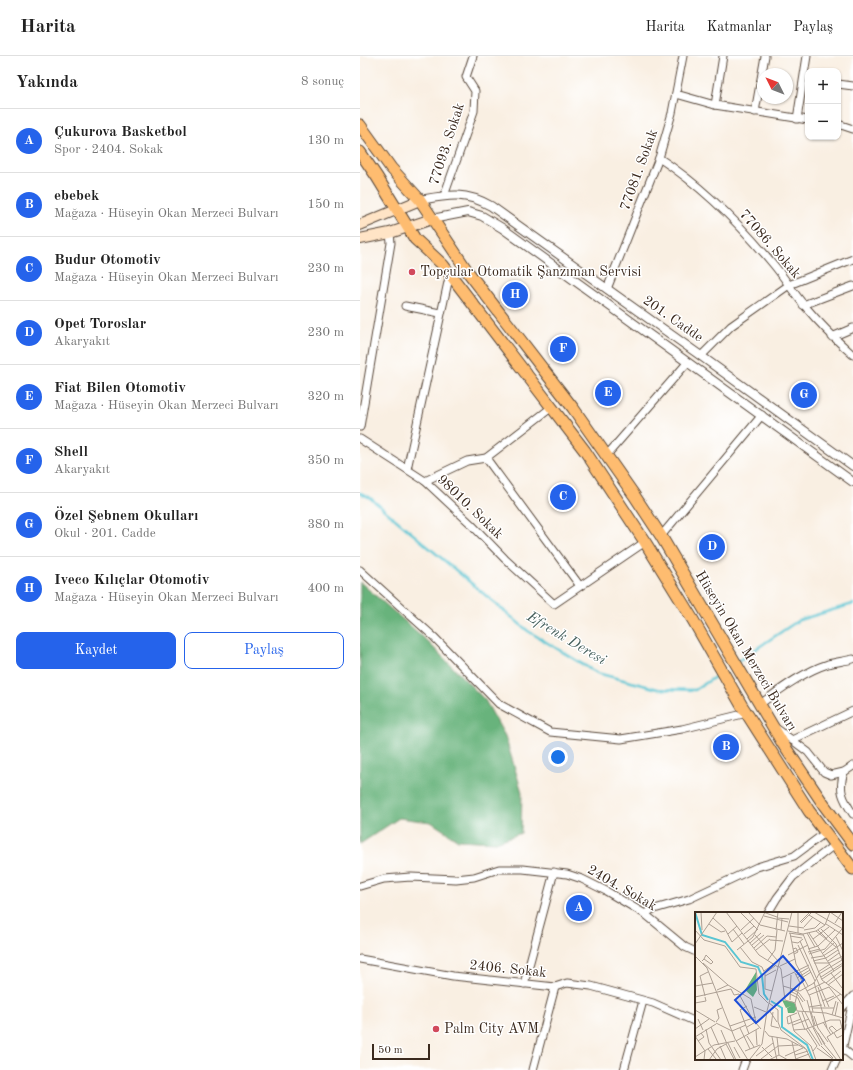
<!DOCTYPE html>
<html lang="tr">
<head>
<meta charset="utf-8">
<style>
	body { margin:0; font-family:"Old Standard TT",serif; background:#f2f2f2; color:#222 }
	.controls { position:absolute; right:12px; top:12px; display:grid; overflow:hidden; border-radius:8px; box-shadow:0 1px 3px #0004 }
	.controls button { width:36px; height:36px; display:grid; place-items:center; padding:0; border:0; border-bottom:1px solid #e0e0e0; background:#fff; color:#222; font:20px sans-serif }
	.compass { position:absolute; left:397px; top:12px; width:36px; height:36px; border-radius:50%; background:#fff; box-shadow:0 1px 3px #0004; rotate:312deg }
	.scale { position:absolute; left:12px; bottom:10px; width:58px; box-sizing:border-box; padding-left:4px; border:2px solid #3b2a1e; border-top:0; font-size:11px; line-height:14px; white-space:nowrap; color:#3b2a1e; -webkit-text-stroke:3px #fff; paint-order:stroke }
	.you { position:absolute; left:198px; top:701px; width:14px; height:14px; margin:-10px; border:3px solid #fff; border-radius:50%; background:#1a73e8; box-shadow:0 0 0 6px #1a73e833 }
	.badge { display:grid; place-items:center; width:26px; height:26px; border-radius:50%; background:#2563eb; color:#fff; font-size:13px; font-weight:700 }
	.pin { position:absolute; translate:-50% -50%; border:2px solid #fff; box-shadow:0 1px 4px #0006 }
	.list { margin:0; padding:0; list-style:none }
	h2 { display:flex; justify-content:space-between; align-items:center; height:52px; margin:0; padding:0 16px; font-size:17px }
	h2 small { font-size:13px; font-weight:400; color:#767676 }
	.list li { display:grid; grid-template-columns:26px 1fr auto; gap:12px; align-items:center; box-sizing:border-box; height:64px; padding:0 16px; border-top:1px solid #e0e0e0 }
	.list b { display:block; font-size:15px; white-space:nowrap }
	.list p { margin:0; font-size:13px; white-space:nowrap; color:#767676 }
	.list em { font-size:13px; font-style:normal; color:#767676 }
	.actions { display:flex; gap:8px; padding:12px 16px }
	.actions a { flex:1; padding:9px 0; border:1px solid #2563eb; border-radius:8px; text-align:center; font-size:14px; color:#2563eb }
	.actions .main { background:#2563eb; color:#fff }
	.map { position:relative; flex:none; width:493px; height:1014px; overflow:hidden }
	header { display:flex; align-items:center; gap:24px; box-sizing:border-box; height:56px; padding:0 20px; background:#fff; border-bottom:1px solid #e0e0e0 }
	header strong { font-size:19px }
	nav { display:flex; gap:22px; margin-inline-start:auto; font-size:14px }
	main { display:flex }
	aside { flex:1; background:#fff }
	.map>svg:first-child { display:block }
	.forest { fill:#68b37b; stroke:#526e4c }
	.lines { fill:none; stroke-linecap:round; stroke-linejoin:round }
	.stream { stroke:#59c5d3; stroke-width:2.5 }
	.minor-casing { stroke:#58483b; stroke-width:9 }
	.tertiary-casing { stroke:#58483b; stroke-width:10 }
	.secondary-casing { stroke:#58483b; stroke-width:12 }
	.primary-casing { stroke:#58483b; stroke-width:13 }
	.minor { stroke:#fff; stroke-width:7 }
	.tertiary { stroke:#fff; stroke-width:8 }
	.secondary { stroke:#ffe4c6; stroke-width:10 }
	.primary { stroke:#febc70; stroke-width:11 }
	.poi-dot { fill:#d1495b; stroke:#fff; stroke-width:1.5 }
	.labels { text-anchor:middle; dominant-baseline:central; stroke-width:3; stroke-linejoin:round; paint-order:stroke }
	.street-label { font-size:14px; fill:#3b2a1e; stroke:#fff }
	.poi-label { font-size:14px; fill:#3b2a1e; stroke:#fff; text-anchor:start }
	.water-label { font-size:15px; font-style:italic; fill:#46605d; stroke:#fff }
	.inset-river { fill:none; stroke:#59c5d3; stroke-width:2 }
	.inset-road { fill:none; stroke:#ada094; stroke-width:1 }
	.view { fill:#1d4ed8; fill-opacity:0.15; stroke:#1d4ed8; stroke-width:2 }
	.inset-edge { fill:none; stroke:#3b2a1e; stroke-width:2 }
</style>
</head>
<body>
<header>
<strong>Harita</strong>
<nav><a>Harita</a><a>Katmanlar</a><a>Paylaş</a></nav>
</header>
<main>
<aside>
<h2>Yakında<small>8 sonuç</small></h2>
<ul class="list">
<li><span class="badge">A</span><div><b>Çukurova Basketbol</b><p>Spor · 2404. Sokak</p></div><em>130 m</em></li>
<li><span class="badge">B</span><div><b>ebebek</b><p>Mağaza · Hüseyin Okan Merzeci Bulvarı</p></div><em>150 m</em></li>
<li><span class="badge">C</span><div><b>Budur Otomotiv</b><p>Mağaza · Hüseyin Okan Merzeci Bulvarı</p></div><em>230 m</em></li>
<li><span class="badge">D</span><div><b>Opet Toroslar</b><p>Akaryakıt</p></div><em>230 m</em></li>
<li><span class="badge">E</span><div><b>Fiat Bilen Otomotiv</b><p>Mağaza · Hüseyin Okan Merzeci Bulvarı</p></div><em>320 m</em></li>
<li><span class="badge">F</span><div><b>Shell</b><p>Akaryakıt</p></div><em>350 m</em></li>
<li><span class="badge">G</span><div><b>Özel Şebnem Okulları</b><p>Okul · 201. Cadde</p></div><em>380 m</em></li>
<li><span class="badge">H</span><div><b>Iveco Kılıçlar Otomotiv</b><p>Mağaza · Hüseyin Okan Merzeci Bulvarı</p></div><em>400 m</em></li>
</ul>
<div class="actions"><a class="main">Kaydet</a><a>Paylaş</a></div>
</aside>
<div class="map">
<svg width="493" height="1014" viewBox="0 0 493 1014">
	<rect width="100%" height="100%" fill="#fff"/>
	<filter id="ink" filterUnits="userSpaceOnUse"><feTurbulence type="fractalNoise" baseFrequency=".025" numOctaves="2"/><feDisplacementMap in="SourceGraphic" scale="8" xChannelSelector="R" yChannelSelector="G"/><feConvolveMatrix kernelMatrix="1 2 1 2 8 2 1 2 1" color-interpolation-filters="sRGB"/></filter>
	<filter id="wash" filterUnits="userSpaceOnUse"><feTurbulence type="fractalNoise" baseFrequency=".012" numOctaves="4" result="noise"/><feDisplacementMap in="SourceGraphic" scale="16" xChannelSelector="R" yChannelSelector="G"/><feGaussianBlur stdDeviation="0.9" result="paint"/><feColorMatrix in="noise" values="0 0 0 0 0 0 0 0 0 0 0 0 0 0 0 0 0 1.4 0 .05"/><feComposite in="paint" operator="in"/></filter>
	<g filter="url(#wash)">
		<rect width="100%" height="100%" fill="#f9efe2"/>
		<polygon class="forest" points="0,526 63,581 125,644 145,680 162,736 161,777 136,786 98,784 71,766 39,762 0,788"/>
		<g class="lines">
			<g class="stream">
				<polyline points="0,437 9,441 168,575 237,617 298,633 335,634 361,617"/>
				<polyline points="378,605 439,564 493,548"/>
			</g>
		</g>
	</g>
	<g filter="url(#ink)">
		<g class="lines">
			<defs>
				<g id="minor">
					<polyline points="478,28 493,30"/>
					<polyline points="316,38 355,49 448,64"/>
					<polyline points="355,49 363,0"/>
					<polyline points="395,56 405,0"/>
					<polyline points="437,63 447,0"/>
					<polyline points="478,68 493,73"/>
					<path d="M299 102C342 130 380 168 413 208 424 221 433 236 444 249 459 267 475 283 493 299"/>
					<polyline points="84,140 114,55 115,35 106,21 113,0"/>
					<polyline points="247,233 299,102 312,57 323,0"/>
					<polyline points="443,249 493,230"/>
					<polyline points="45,250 80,257"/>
					<polyline points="472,281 493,272"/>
					<polyline points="341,300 371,270 429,229 493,203"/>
					<polyline points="0,371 31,187 30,177"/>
					<polyline points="0,383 65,425 111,468 145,503 194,548 285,486"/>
					<polyline points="246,400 327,307"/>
					<polyline points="126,402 220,530"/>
					<polyline points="47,413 90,217"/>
					<polyline points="65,425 107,405 126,402 192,351"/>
					<polyline points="301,480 402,359"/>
					<polyline points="0,514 74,581 139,648 190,676 261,683 322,673 387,657"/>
					<path d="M400 648C421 633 443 616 468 608 476 606 485 605 493 603"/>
					<polyline points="416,672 448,696 464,716 471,719 484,716 493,710"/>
					<polyline points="432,684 493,655"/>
					<path d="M484 716C478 734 483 743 493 758"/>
					<polyline points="0,830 24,823 51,821 96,823 114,821 139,813 163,813 207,818 222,823 246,835 285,858 325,891 336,896"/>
					<polyline points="408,857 417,842 433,821 474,789"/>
					<polyline points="285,858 291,854 329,843 397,811 434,800 465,777"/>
					<polyline points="0,903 93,920 195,931 207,927 231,930 293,947 336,966"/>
					<polyline points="164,928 194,816"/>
					<polyline points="482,952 493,940"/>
					<polyline points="482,992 493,1001"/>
					<polyline points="482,994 493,945"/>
					<polyline points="173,1014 195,931"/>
					<polyline points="264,1014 283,945"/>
					<polyline points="382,1014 386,1003"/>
					<polyline points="472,1014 477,1003"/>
				</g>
				<g id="tertiary">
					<path d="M60 144C88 139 104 135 131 150L341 300 493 410"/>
					<polyline points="72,163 108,156 122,160 142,172 493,426"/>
				</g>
				<g id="secondary">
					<polyline points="0,169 60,144"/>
					<polyline points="0,183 30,177 72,163"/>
				</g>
				<g id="primary">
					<polyline points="0,69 31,112 60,144 108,216 213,352 274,439 301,480 423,688 464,749 493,788"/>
					<polyline points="0,96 17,121 55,183 83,209 225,395 285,486 333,564 382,650 449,755 493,813"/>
				</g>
			</defs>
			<use href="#minor" class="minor-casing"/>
			<use href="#tertiary" class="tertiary-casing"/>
			<use href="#secondary" class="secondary-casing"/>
			<use href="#primary" class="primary-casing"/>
			<use href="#minor" class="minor"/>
			<use href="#tertiary" class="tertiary"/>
			<use href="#secondary" class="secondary"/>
			<use href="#primary" class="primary"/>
		</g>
	</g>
	<g class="poi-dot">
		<circle cx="52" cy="216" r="4"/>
		<circle cx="76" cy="973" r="4"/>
	</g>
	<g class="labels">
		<g class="street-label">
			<text transform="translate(87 88) rotate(-72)">77093. Sokak</text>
			<text transform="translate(279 114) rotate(-70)">77081. Sokak</text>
			<text transform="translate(410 188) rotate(49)">77086. Sokak</text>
			<text transform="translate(313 263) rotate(35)">201. Cadde</text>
			<text transform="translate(110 451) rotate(44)">98010. Sokak</text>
			<text transform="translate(386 595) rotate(59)">Hüseyin Okan Merzeci Bulvarı</text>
			<text transform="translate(262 832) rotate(30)">2404. Sokak</text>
			<text transform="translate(148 913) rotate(6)">2406. Sokak</text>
		</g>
		<g class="poi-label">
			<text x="60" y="216">Topçular Otomatik Şanzıman Servisi</text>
			<text x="84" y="973">Palm City AVM</text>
		</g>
		<g class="water-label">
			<text transform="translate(206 583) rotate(31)">Efrenk Deresi</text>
		</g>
	</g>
	<g transform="translate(335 856)">
		<rect width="148" height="148" fill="#f9efe2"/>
		<path d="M61 60 62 78 58 85 50 78ZM87 88 99 90 102 97 99 101H93L92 96 96 94 91 96Z" fill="#68b37b"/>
		<path class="inset-river" d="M0 0 7 23 30 30 46 50 63 55 67 64 69 82 73 88M76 89 87 96V115L112 133 118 148"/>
		<path class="inset-road" d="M6 0 7 18M31 0 64 43 83 55M45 0 63 18M53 0 65 13 90 19M68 0 82 5M103 0V21M119 0 148 17M135 0 148 9M114 3 130 13M69 4 93 10M18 6 30 17 37 30M82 6 94 7M105 10 115 0M106 11 117 0M140 11 147 0M14 12 26 20 30 19M131 12 148 23M94 14 109 16M109 15 118 5M38 17 49 32M126 17 141 32 148 51M0 18 9 28 30 34 45 55 61 57 64 82 73 91M46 18 59 6M81 18 83 0M86 18 87 6M109 18 120 16 126 10M123 18 132 27M93 19 108 22 121 19 130 13 135 0M121 19 141 35M94 21 108 23M95 21 101 52 113 74M112 21 120 35M114 21 139 59M33 22 42 14M49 22 59 14M108 22 127 68 148 84M60 23 83 49M95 24 107 26M141 25 148 39M52 27 62 18M118 27 134 15M75 28 88 29M105 29 134 95M37 30 47 21M97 30 103 31 108 27M55 31 66 21M0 32 22 0M57 33 69 23M103 33 120 69M45 35 57 50 67 55 70 62V77L77 79M59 36 72 24 81 25M98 37 101 36 103 40 99 42M113 37 123 34 140 18M42 38 58 25 70 0M61 38 75 27M113 40 125 37M128 41 140 30M114 42 130 37 147 17M93 43 113 33M0 44 12 56 40 127 53 148M116 46 128 44 148 31M73 48 80 38 82 18M7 49 9 47 11 43 18 50 16 52 9 47M118 49 131 46 143 38M133 49 144 41M8 51 33 73 56 87 61 111 66 117M119 51H134M134 51 148 44M83 53 86 57 90 88M85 54 100 47M69 59 79 52M123 60 135 52M70 61 80 54M100 61 105 71 100 91M136 61 147 76M124 62 147 48M101 63 113 56M70 64 81 58M126 65 148 51M87 66 114 53M102 66 115 58M105 67 116 60M106 67 115 85 118 100M127 67 148 53M119 70 132 116M131 71 146 59M133 73 148 62M0 74 18 71M88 74 105 79 119 71 124 62M123 75 130 95M134 75 148 93M95 76 104 81 110 89M36 77 39 83 44 82 57 106M22 78 33 73M95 79 103 83 108 90M112 79 130 70M95 82 103 86 109 100M114 83 134 75M10 84 5 64 13 60M0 85 36 77M90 88 100 91 102 99M95 88 96 63M112 88 119 114M127 89 139 84M132 90 146 82M0 91 11 89 10 85M74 91 83 98V110L86 118 110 136M52 94 45 98 54 122M59 95 71 100M114 95 127 93M117 96H139M0 98 20 110M74 98 82 110M102 99 131 101 148 106M78 100 76 114 84 116M103 100 110 118M107 100 113 116M110 100 127 133M116 100 120 113M102 101 92 105 93 112 106 107M95 103 99 119 116 134 121 148M137 103 141 89M119 104 123 116 133 130M140 104 143 90M3 107 8 118M145 108 148 120M21 110 24 106 22 98 27 96M128 110 136 123M21 111 37 119M98 113 114 107M35 114 61 105M118 114 130 132M16 115 24 133M52 115 64 108M45 116 55 137M113 116 125 134M0 117 14 107M11 117 14 131 26 148M111 117 122 134 118 139M26 118 32 132M61 118 62 133M99 118 111 117 135 108H145M37 119 51 113M70 119 74 124 92 127 111 137 116 148M123 121 129 132M138 121 134 116 137 114 142 119M139 121 142 126 148 123M0 124 10 139 9 148M52 124 59 135M0 125 21 112M77 125 82 148M82 125 84 143M132 125 146 148M132 125 148 115M3 129 9 125 6 121M41 129 64 116M97 130 101 148M33 131 41 148M129 132 142 148M25 134 31 148M83 134 103 133M126 134 138 146M39 135 45 146M67 135 77 145M122 136 139 148M13 137 21 147M50 139 65 133M100 143 113 139M61 144 78 131M90 144 108 136M0 145 19 133 40 129M55 147 67 132 72 99 97 0M66 147 83 134M14 148 22 137 31 132 39 147M74 148 84 143 93 148M98 148 114 142"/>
		<path class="view" d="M88 44 109 68 61 111 40 88Z"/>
		<rect width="148" height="148" class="inset-edge"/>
	</g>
</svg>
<div class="controls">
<button>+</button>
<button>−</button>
</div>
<svg class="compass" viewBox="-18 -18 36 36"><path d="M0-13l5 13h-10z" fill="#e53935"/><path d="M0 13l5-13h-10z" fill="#767676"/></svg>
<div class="scale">50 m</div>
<div class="you"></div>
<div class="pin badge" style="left:219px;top:852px">A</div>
<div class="pin badge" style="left:366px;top:691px">B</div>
<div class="pin badge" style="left:203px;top:441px">C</div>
<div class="pin badge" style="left:352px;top:491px">D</div>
<div class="pin badge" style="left:248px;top:337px">E</div>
<div class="pin badge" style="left:203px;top:293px">F</div>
<div class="pin badge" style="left:444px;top:339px">G</div>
<div class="pin badge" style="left:155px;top:239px">H</div>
</div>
</main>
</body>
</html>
